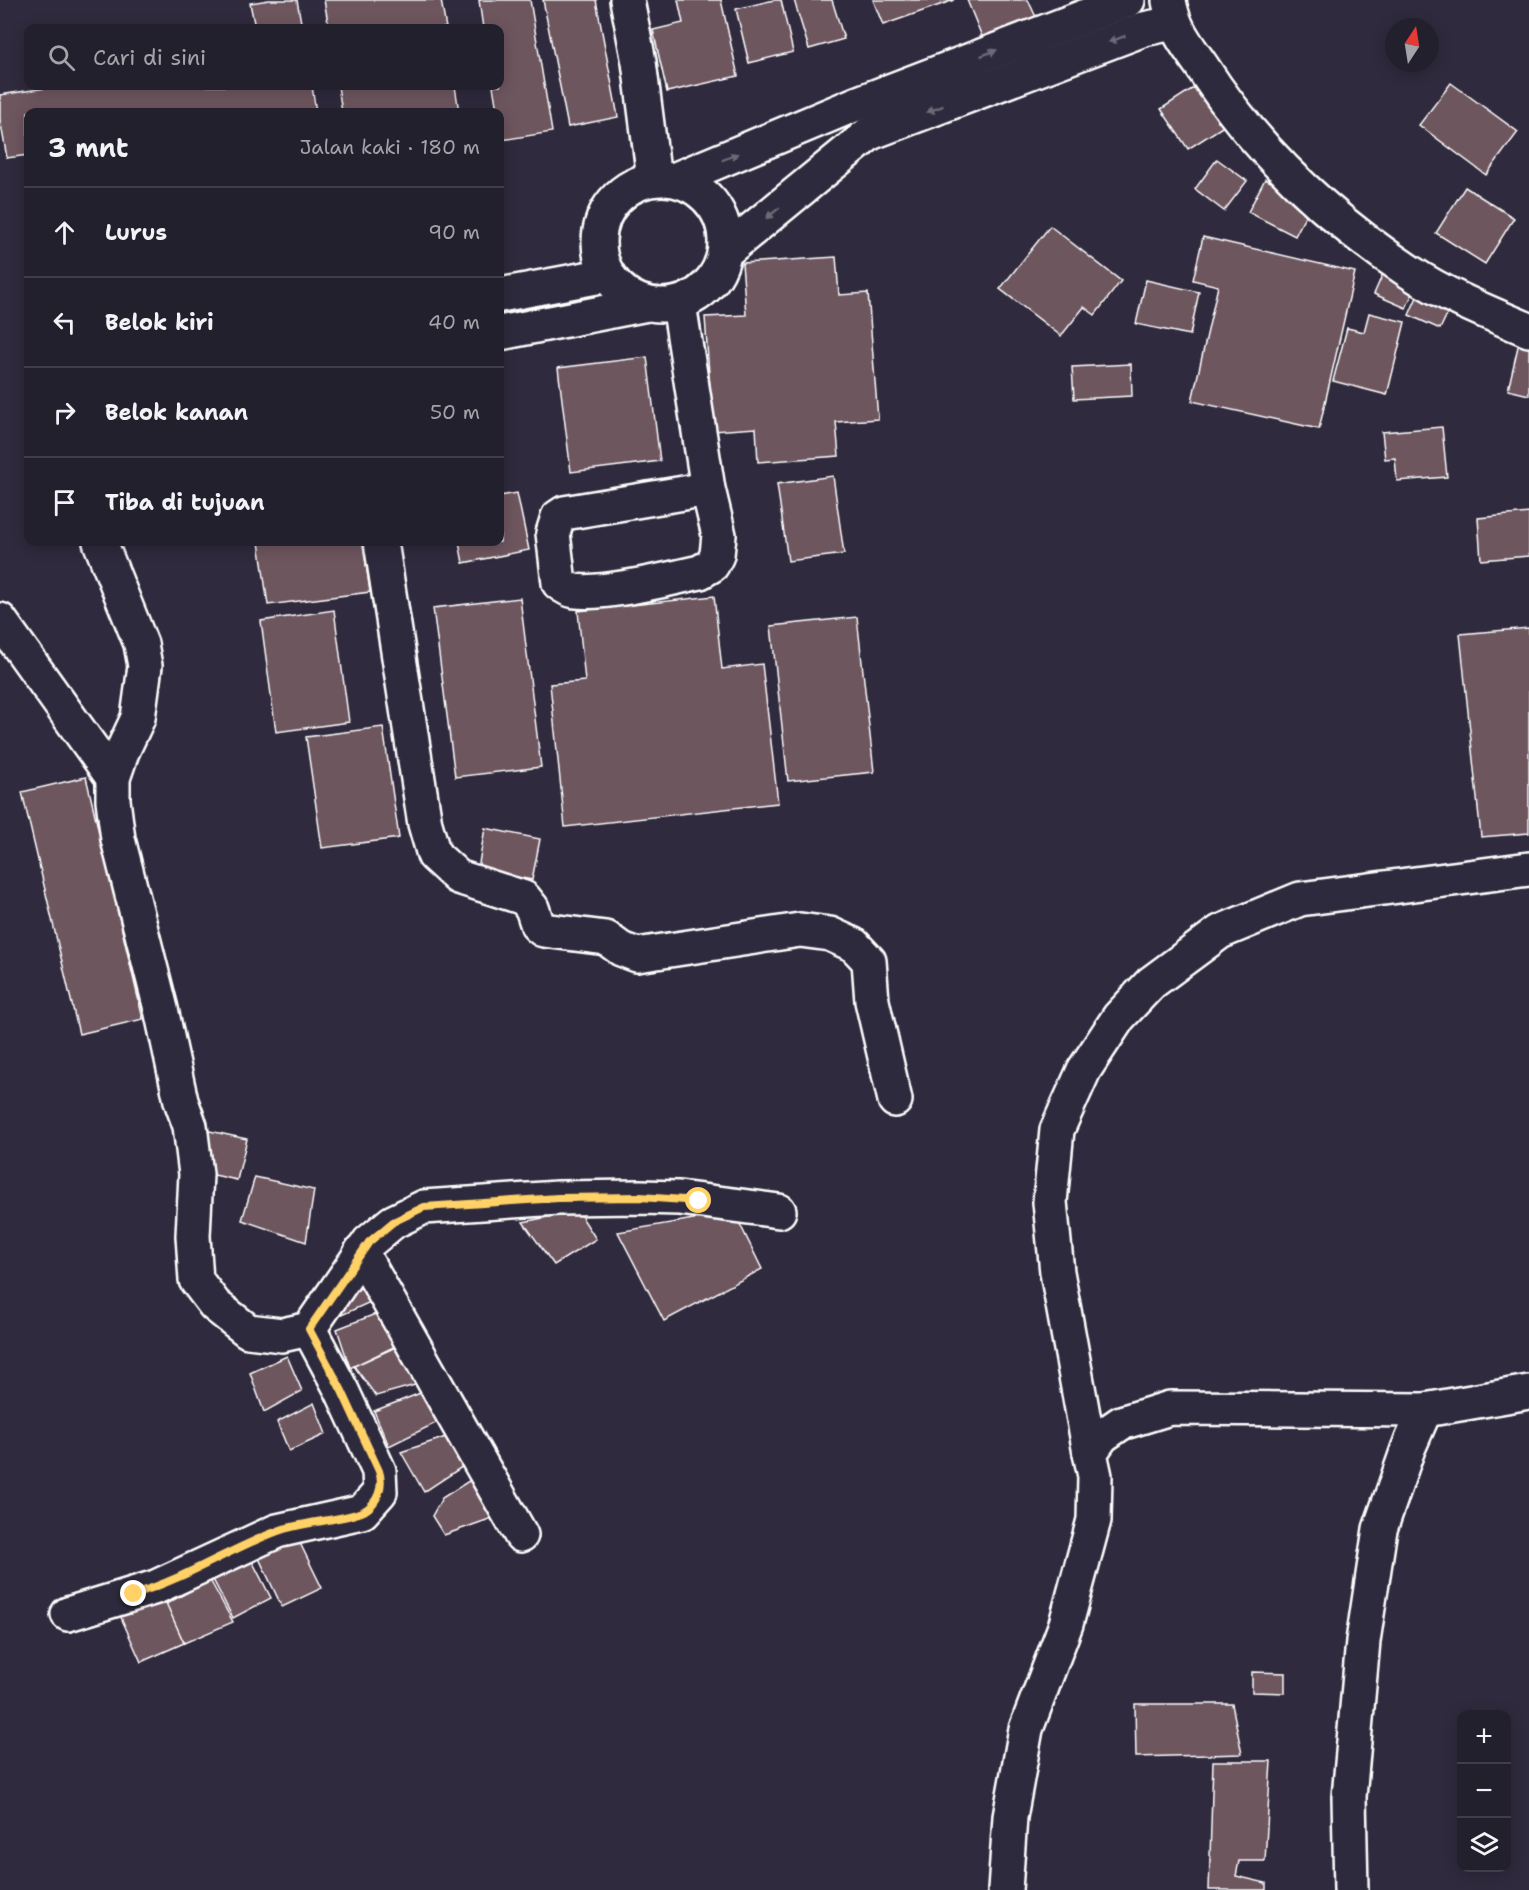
<!DOCTYPE html>
<html lang="id">
<head>
<meta charset="utf-8">
<style>
	body { margin:0; font-family:"Shantell Sans",sans-serif; background:#2f2d3a; color:#f1f3f6 }
	.controls { position:absolute; right:18px; bottom:18px; display:grid; overflow:hidden; border-radius:12px; box-shadow:0 3px 15px #0003 }
	.controls button { width:54px; height:54px; display:grid; place-items:center; padding:0; border:0; border-bottom:2px solid #403e4a; background:#23202e; color:#f1f3f6; font:30px sans-serif }
	.compass { position:absolute; left:1385px; top:18px; width:54px; height:54px; border-radius:50%; background:#23202e; box-shadow:0 3px 15px #0003; rotate:12deg }
	.stop { position:absolute; width:18px; height:18px; margin:-14px; border:4px solid #ffd166; border-radius:50%; background:#fff }
	.stop.end { background:#ffd166; border-color:#fff; box-shadow:0 2px 6px #0008 }
	.list { margin:0; padding:0; list-style:none }
	h2 { display:flex; justify-content:space-between; align-items:center; height:78px; margin:0; padding:0 24px; font-size:26px }
	h2 small { font-size:20px; font-weight:400; color:#a3a3aa }
	.list li { display:grid; grid-template-columns:39px 1fr auto; gap:18px; align-items:center; box-sizing:border-box; height:90px; padding:0 24px; border-top:2px solid #403e4a }
	.list b { display:block; font-size:22px; white-space:nowrap }
	.list em { font-size:20px; font-style:normal; color:#a3a3aa }
	.icon { flex:none; width:33px; height:33px; fill:none; stroke:currentColor; stroke-width:2; stroke-linecap:round; stroke-linejoin:round }
	.map { position:relative; flex:none; width:1529px; height:1890px; overflow:hidden }
	.search { position:absolute; background:#23202e; box-shadow:0 3px 15px #0003; left:24px; top:24px; width:480px; height:66px; display:flex; align-items:center; gap:15px; box-sizing:border-box; padding:0 21px; border-radius:12px; color:#a3a3aa; font-size:22px }
	.panel { position:absolute; background:#23202e; box-shadow:0 3px 15px #0003; left:24px; top:108px; width:480px; height:438px; border-radius:12px }
	.map>svg:first-child { display:block }
	.building { fill:#6e565f; stroke:#fff; stroke-width:1.5 }
	.lines { fill:none; stroke-linecap:round; stroke-linejoin:round }
	.minor-casing { stroke:#fff; stroke-width:38 }
	.minor { stroke:#2f2a3d; stroke-width:33 }
	.oneway { fill:#6d6a77 }
	.route { stroke:#ffd166; stroke-width:8 }
</style>
</head>
<body>
<div class="map">
<svg width="1529" height="1890" viewBox="0 0 1529 1890">
	<rect width="100%" height="100%" fill="#2f2a3d"/>
	<filter id="ink" filterUnits="userSpaceOnUse"><feTurbulence type="fractalNoise" baseFrequency=".0167" numOctaves="2"/><feDisplacementMap in="SourceGraphic" scale="12" xChannelSelector="R" yChannelSelector="G"/><feConvolveMatrix kernelMatrix="1 2 1 2 8 2 1 2 1" color-interpolation-filters="sRGB"/></filter>
	<g filter="url(#ink)">
		<g class="building">
			<polygon points="269,0 297,0 302,28 255,28 250,3"/>
			<polygon points="324,0 441,0 446,28 329,28"/>
			<polygon points="479,0 530,0 552,132 502,140 493,86 500,86 500,28 483,28"/>
			<polygon points="543,0 596,0 618,117 568,127"/>
			<polygon points="678,0 721,0 738,76 667,92 653,30 683,23"/>
			<polygon points="774,0 781,0 793,52 749,63 736,9"/>
			<polygon points="794,0 832,0 844,39 809,49"/>
			<polygon points="873,0 954,0 883,25"/>
			<polygon points="967,0 1028,0 1036,17 983,39"/>
			<polygon points="1201,83 1227,124 1188,149 1161,109"/>
			<polygon points="1451,83 1518,132 1486,175 1419,125"/>
			<polygon points="59,86 312,86 316,112 28,112 28,155 7,158 0,119 0,95"/>
			<polygon points="338,86 455,86 459,112 342,112"/>
			<polygon points="1217,159 1247,181 1224,211 1195,189"/>
			<polygon points="1265,179 1312,203 1295,236 1248,212"/>
			<polygon points="1465,187 1514,218 1485,264 1436,233"/>
			<polygon points="1050,226 1121,281 1095,315 1084,307 1061,336 1000,289"/>
			<polygon points="1203,237 1355,272 1319,429 1192,401 1218,286 1193,280"/>
			<polygon points="836,257 839,295 868,293 878,419 836,422 839,456 758,462 756,428 713,431 705,317 746,315 742,263"/>
			<polygon points="1385,269 1417,284 1406,308 1374,294"/>
			<polygon points="1146,280 1199,292 1190,335 1136,324"/>
			<polygon points="1421,288 1453,302 1440,329 1409,315"/>
			<polygon points="1369,313 1405,322 1387,395 1333,381 1347,328 1364,332"/>
			<polygon points="1519,342 1529,345 1529,395 1508,390"/>
			<polygon points="647,357 660,461 571,472 558,368"/>
			<polygon points="1131,364 1132,396 1074,399 1072,367"/>
			<polygon points="1442,427 1447,477 1397,481 1395,458 1385,459 1382,432"/>
			<polygon points="833,476 844,554 788,561 777,484"/>
			<polygon points="517,493 529,550 463,563 459,542 500,542 500,496"/>
			<polygon points="1529,513 1529,556 1481,560 1478,518"/>
			<polygon points="259,542 363,542 370,592 268,605"/>
			<polygon points="714,596 722,669 762,664 778,803 565,827 550,684 585,681 578,611"/>
			<polygon points="520,598 541,767 455,777 433,608"/>
			<polygon points="334,610 349,722 276,732 261,621"/>
			<polygon points="857,617 874,772 788,781 771,626"/>
			<polygon points="1529,628 1529,833 1481,837 1460,634"/>
			<polygon points="383,727 399,838 322,848 306,737"/>
			<polygon points="86,777 143,1019 79,1034 22,792"/>
			<polygon points="485,828 540,839 532,880 478,869"/>
			<polygon points="205,1130 247,1139 237,1180 196,1171"/>
			<polygon points="255,1177 314,1190 306,1242 242,1220"/>
			<polygon points="578,1211 596,1239 554,1265 523,1222"/>
			<polygon points="734,1212 762,1269 664,1321 618,1232"/>
			<polygon points="359,1268 377,1299 326,1322"/>
			<polygon points="391,1308 404,1342 350,1368 337,1329"/>
			<polygon points="409,1341 433,1380 376,1396 354,1366"/>
			<polygon points="287,1356 302,1391 264,1412 250,1373"/>
			<polygon points="431,1389 448,1417 389,1446 374,1411"/>
			<polygon points="314,1403 326,1434 289,1451 277,1422"/>
			<polygon points="455,1434 471,1461 424,1492 401,1452"/>
			<polygon points="475,1477 498,1516 444,1535 432,1516 442,1498"/>
			<polygon points="297,1537 322,1588 282,1607 258,1556"/>
			<polygon points="246,1549 271,1598 233,1618 207,1568"/>
			<polygon points="210,1580 233,1622 184,1643 166,1604"/>
			<polygon points="162,1594 184,1643 141,1662 119,1613"/>
			<polygon points="1252,1672 1285,1673 1285,1693 1252,1692"/>
			<polygon points="1135,1704 1232,1704 1242,1754 1136,1757"/>
			<polygon points="1213,1761 1271,1761 1265,1861 1239,1861 1236,1876 1266,1883 1266,1890 1209,1890"/>
		</g>
		<g class="lines">
			<defs>
				<g id="minor">
					<polyline points="627,0 639,62 654,179"/>
					<path d="M1169 1C1174 29 1185 42 1201 65 1254 148 1328 218 1410 272 1446 296 1489 313 1529 330"/>
					<circle cx="662" cy="242" r="63"/>
					<polyline points="676,179 856,104 1128,0"/>
					<polyline points="727,250 870,133 1144,29 1173,23"/>
					<polyline points="500,295 607,275"/>
					<path d="M679 304 708 489 719 535 717 555 712 565 700 572C670 579 604 595 575 591 569 590 564 587 559 583L553 533 558 517 564 513 708 489"/>
					<polyline points="500,333 647,304"/>
					<polyline points="100,542 141,644 145,666 138,718 122,752 113,778 113,800 118,839 161,1009 181,1101 190,1126 196,1174 193,1236 196,1280 215,1305 248,1331 282,1335 309,1329 369,1242 393,1222 424,1207 558,1198 640,1197 679,1198 779,1211"/>
					<polyline points="381,542 425,824 434,855 458,877 524,898 532,908 538,926 543,930 606,938 621,949 637,955 800,930 830,934 854,945 869,961 872,1001 895,1100"/>
					<polyline points="0,620 113,778"/>
					<polyline points="361,1252 521,1535"/>
					<polyline points="1090,1453 1057,1272 1050,1202 1057,1130 1084,1070 1119,1017 1151,983 1220,932 1300,899 1529,869"/>
					<polyline points="68,1614 156,1587 277,1531 362,1512 380,1492 379,1471 342,1391 309,1329"/>
					<polyline points="1005,1890 1010,1817 1026,1729 1066,1624 1094,1520 1095,1476 1090,1453 1102,1436 1121,1423 1170,1408 1425,1410 1529,1392"/>
					<polyline points="1351,1890 1349,1797 1363,1641 1380,1529 1408,1449 1425,1410"/>
				</g>
			</defs>
			<use href="#minor" class="minor-casing"/>
			<use href="#minor" class="minor"/>
		</g>
		<defs><path id="oneway-solid" d="M-6-.8H1V-3.2L6.5 0L1 3.2V.8H-6Z" transform="scale(1.5)"/></defs>
		<g class="oneway">
			<use href="#oneway-solid" transform="translate(1117 39) rotate(159)"/>
			<use href="#oneway-solid" transform="translate(989 53) rotate(-21)"/>
			<use href="#oneway-solid" transform="translate(935 109) rotate(159)"/>
			<use href="#oneway-solid" transform="translate(730 157) rotate(-23)"/>
			<use href="#oneway-solid" transform="translate(773 213) rotate(141)"/>
		</g>
	</g>
	<g class="lines" filter="url(#ink)">
		<path class="route" d="M134 1594C185 1579 229 1549 278 1531 301 1522 346 1520 364 1511 378 1503 384 1486 379 1471L342 1391 309 1329 369 1242 393 1222 424 1207 558 1198 640 1197 699 1201"/>
	</g>
</svg>
<div class="controls">
<button>+</button>
<button>−</button>
<button><svg class="icon" aria-label="layers" viewBox="0 0 24 24"><path d="M12 4l9 5-9 5-9-5zM3 14l9 5 9-5"/></svg></button>
</div>
<svg class="compass" viewBox="-18 -18 36 36"><path d="M0-13l5 13h-10z" fill="#e53935"/><path d="M0 13l5-13h-10z" fill="#a3a3aa"/></svg>
<div class="stop" style="left:699px;top:1201px"></div>
<div class="stop end" style="left:134px;top:1594px"></div>
<div class="search"><svg class="icon" aria-label="search" viewBox="0 0 24 24"><circle cx="10" cy="10" r="6"/><path d="M15 15l6 6"/></svg>Cari di sini</div>
<section class="panel">
<h2>3 mnt<small>Jalan kaki · 180 m</small></h2>
<ul class="list">
<li><svg class="icon" aria-label="ahead" viewBox="0 0 24 24"><path d="M12 20V5M6 11l6-6 6 6"/></svg><div><b>Lurus</b></div><em>90 m</em></li>
<li><svg class="icon" aria-label="left" viewBox="0 0 24 24"><path d="M17 20v-9H6M10 6l-5 5 5 5"/></svg><div><b>Belok kiri</b></div><em>40 m</em></li>
<li><svg class="icon" aria-label="right" viewBox="0 0 24 24"><path d="M7 20v-9h11M14 6l5 5-5 5"/></svg><div><b>Belok kanan</b></div><em>50 m</em></li>
<li><svg class="icon" aria-label="arrive" viewBox="0 0 24 24"><path d="M6 21V4h12l-3 4 3 4H6"/></svg><div><b>Tiba di tujuan</b></div></li>
</ul>
</section>
</div>
</body>
</html>
